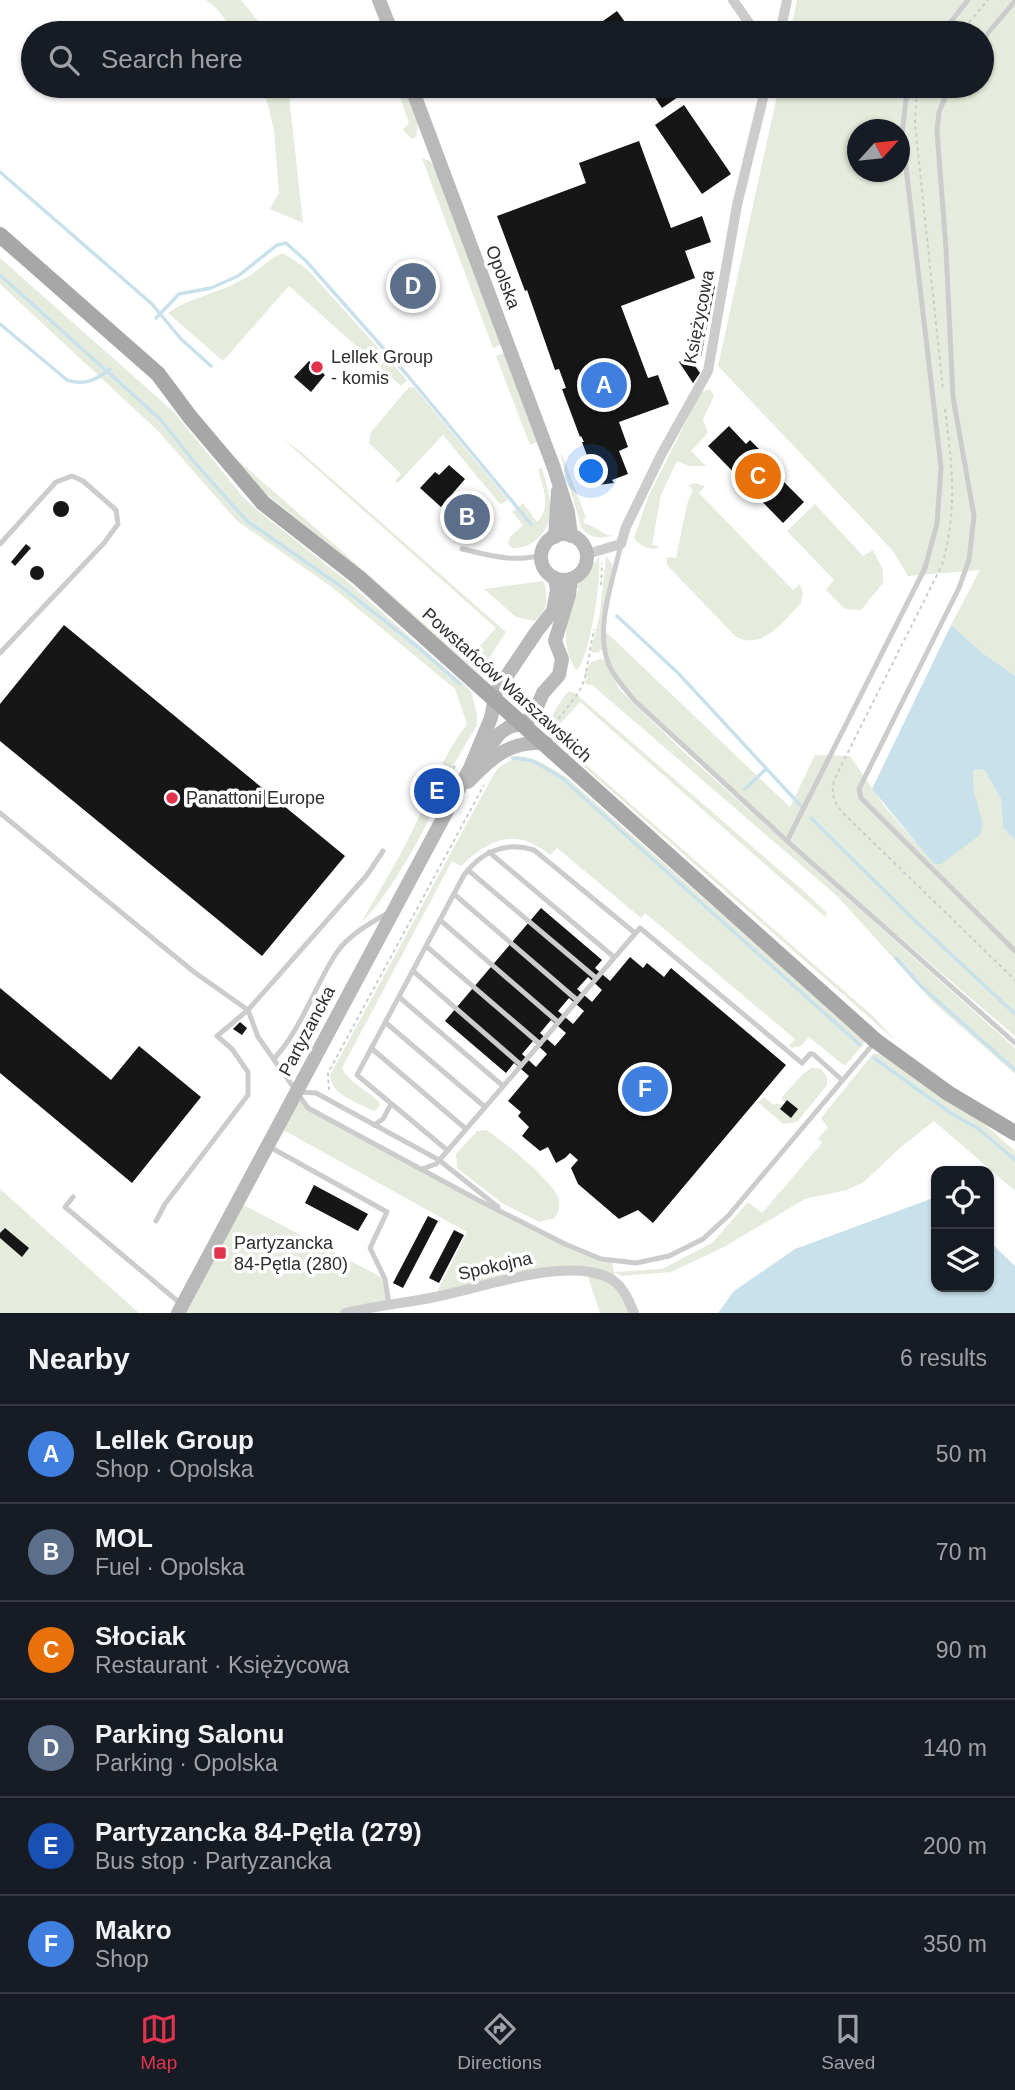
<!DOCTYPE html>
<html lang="en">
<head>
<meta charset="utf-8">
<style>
	body { margin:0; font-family:Helvetica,sans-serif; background:#242831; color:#f1f3f6 }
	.controls { position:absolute; right:21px; bottom:21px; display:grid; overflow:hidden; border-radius:14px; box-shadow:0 2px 5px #0004 }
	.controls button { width:63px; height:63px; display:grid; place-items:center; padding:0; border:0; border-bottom:2px solid #363941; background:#171b24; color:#f1f3f6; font:35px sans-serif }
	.compass { position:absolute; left:847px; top:119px; width:63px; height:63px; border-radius:50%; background:#171b24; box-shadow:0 2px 5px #0004; rotate:63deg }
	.you { position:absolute; left:592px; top:472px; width:24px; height:24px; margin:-18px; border:5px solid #fff; border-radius:50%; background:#1a73e8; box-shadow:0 0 0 10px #1a73e833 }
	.badge { display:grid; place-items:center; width:46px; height:46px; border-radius:50%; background:#e2344e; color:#fff; font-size:23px; font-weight:700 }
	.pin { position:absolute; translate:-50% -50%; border:4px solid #fff; box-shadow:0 2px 7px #0006 }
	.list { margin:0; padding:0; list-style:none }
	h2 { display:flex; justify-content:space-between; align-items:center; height:91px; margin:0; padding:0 28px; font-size:30px }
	h2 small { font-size:23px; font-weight:400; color:#9ea1a6 }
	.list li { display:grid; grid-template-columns:46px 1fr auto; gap:21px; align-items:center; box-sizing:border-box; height:98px; padding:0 28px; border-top:2px solid #363941 }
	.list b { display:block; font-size:26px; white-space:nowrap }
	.list p { margin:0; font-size:23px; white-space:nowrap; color:#9ea1a6 }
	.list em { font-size:23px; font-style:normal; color:#9ea1a6 }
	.icon { flex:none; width:38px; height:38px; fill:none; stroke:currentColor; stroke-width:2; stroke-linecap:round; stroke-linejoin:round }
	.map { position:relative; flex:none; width:1015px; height:1313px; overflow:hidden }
	.search { position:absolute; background:#171b24; box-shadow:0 2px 5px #0004; left:21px; right:21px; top:21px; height:77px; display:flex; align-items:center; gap:18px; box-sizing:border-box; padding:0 24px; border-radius:38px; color:#9ea1a6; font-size:26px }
	.sheet { height:679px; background:#171b24 }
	nav { display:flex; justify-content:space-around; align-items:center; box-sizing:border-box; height:98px; border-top:2px solid #363941; background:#171b24; font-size:19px; color:#9ea1a6 }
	nav a { display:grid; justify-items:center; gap:4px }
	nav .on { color:#e2344e }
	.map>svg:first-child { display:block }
	.green { fill:#e6ecdd; fill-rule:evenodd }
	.water { fill:#c9e1eb }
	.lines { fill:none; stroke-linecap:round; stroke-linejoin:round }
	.stream { stroke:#c9e1eb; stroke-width:3.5 }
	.building { fill:#161616; fill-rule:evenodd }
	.path { stroke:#ccc; stroke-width:2; stroke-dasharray:3.5 3.5; stroke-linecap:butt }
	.lane { stroke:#ccc; stroke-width:5 }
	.street { stroke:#ccc; stroke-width:10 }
	.secondary { stroke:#b9b9b9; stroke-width:14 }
	.primary { stroke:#a7a7a7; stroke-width:16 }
	.poi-dot { fill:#e2344e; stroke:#fff; stroke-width:2.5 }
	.labels { text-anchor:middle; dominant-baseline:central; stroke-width:7; stroke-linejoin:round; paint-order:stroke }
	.street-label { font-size:18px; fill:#2f2f2f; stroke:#fff }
	.poi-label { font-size:18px; fill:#2f2f2f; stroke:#fff; text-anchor:start }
</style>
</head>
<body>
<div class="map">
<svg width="1015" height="1313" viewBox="0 0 1015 1313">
	<rect width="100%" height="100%" fill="#fff"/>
	<g class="green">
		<polygon points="206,0 241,0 268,33 235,33 217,9"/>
		<path d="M797 0H1013L1015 3V676L984 654 951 625 980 570 908 576 893 551 718 366 779 86H982V33H790ZM858 130H900V172H858Z"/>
		<polygon points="263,86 288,86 303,223 270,209 279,193 274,130"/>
		<path d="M396 86H405C411 101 423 122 415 138L412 139 403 130 409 123Z"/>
		<polygon points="422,158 430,161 436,169 501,345 493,348"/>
		<path d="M283 253 307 269 407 380 401 386 289 286 223 361 168 313C189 298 217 293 240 281 256 274 266 260 283 253Z"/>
		<path d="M0 258 174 412 243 497 257 510 342 577 471 691 477 714V725L441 786 438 785 434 794 436 796C431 806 430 817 425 827 411 855 384 901 361 923 380 889 401 856 417 821 434 785 442 757 467 724L455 689 333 588 237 521 158 431 0 284Z"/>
		<polygon points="504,353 538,442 530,445 496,356"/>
		<polygon points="414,387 508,500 502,504 499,503 443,435 398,483 395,481 401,474 369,443 371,432 408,388"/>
		<path d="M710 389 714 396 703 419 708 433 691 451 706 466H689L677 461 661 495 652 545 660 547C651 552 640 546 634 538L649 495 701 392Z"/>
		<polygon points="283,439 300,451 506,632 480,672 476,671 360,569 266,494 231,454 467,661 496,628"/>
		<path d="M562 454 586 518 583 519 585 524H588L607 535H613C600 540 589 538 581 527L561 456Z"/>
		<path d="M542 468C549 493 559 520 537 539 529 546 522 548 512 548L508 544 510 537 523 525 512 512 523 503 537 522C552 507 543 488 538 469Z"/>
		<path d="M695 483 705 486 699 493 793 590 800 584 803 594 801 603C784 621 761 652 735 636L667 565V557L676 558 687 504 693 490 688 485Z"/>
		<polygon points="815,504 863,556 873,550 883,570 883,583 861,610 845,609 826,590 834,580 787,531"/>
		<polygon points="606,556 613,565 601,625 602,649 599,652 593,653 591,650 600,613"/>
		<path d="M599 557C602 579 590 655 577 671 559 647 566 613 579 589L576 587Z"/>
		<path d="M543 581C549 596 548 612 534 621L516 617 484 589Z"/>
		<polygon points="604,630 790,807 815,755 850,756 885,807 935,864 974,792 973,770 984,768 1001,799 1003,828 1015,840 1015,1036 787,841 635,701 610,667"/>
		<polygon points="601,659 604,660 620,690 685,753 1015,1048 1015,1074 932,1001 838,897 591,684 588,685 584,682 588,678 584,674 591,662"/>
		<polygon points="568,691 575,693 806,893 827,913 825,917 580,702 551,734 875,1018 896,1041 550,737 551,735 547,731 555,710"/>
		<path d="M515 756C534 755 550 768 566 777L866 1041 846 1065 842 1064 809 1037 801 1046 792 1048 789 1046 795 1039 645 913 641 918 557 848 550 855C517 827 490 838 461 866L452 861 342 1068C349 1083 369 1091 380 1103L379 1107 374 1111 369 1109C354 1101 332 1095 330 1075L490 781 498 768 511 760 510 757Z"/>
		<polygon points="873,1054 880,1054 983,1123 1015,1151 1015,1191 934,1121 901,1147 864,1182 847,1190 805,1199 724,1247 671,1272 621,1276 614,1272 615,1281 634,1313 600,1313 586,1271 570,1271 434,1298 467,1232 278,1127 296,1092 308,1108 565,1244 612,1262 614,1272 662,1269 712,1243 748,1202 762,1213 822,1143 818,1138 828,1128 821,1118"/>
		<polygon points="811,1068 821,1069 827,1077 827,1085 797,1122 783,1124 758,1102 764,1097 774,1105 777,1103 782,1106 780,1109 791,1118 798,1109 788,1100 785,1102 781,1098 802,1075"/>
		<path d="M486 1130C504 1141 549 1178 558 1197 561 1204 559 1211 555 1218L539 1222 502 1203 457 1168 456 1154 477 1131Z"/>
		<polygon points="0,1189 139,1313 0,1313"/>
		<polygon points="238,1202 385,1279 389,1305 345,1313 178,1313"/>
	</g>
	<g class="water">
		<polygon points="951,625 984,654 1015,676 1015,840 1003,828 1001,799 984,769 973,770 974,792 983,824 980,835 941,864 934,864 872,789"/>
		<polygon points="936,1197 936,1287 989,1287 989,1241 1015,1266 1015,1313 718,1313 734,1291 795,1249"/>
	</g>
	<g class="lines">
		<g class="stream">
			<polyline points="0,172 152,304 181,339 211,366"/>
			<polyline points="0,275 160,419 195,463 247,521 339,585 419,648 460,684"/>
			<polyline points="156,318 179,294 211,288 238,276 277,245 286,243 306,261 408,376 531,524"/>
			<path d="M0 324 67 380C84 386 96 380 110 369"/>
			<polyline points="617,616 678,673 801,806"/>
			<polyline points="513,758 533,761 562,778 860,1045"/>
			<polyline points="745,789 766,769"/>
			<polyline points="811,818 911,917 1015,1014"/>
			<polyline points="896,958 921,986 1015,1070"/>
			<polyline points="874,1058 952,1114 979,1129 1015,1160"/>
		</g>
	</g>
	<g class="building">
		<polygon points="617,11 633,33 602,33 596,26"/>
		<polygon points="647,86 670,86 678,97 662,108"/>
		<polygon points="684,105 731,174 702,194 655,125"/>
		<polygon points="639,141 671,228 702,216 711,242 685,251 695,278 621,306 648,378 658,375 669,404 619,422 628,447 619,451 628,474 612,480 614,483 598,485 582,442 584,442 581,436 580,437 562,389 566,388 559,369 555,370 527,290 525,291 497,216 586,183 579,163"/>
		<polygon points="705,284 715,286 701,357 691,355"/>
		<polygon points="688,356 700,373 693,383 679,362"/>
		<polygon points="309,361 325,375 311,392 294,377"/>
		<polygon points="729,426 746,444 750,440 765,455 761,459 804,502 783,523 708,446"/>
		<polygon points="449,465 465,479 441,507 420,488 435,472 439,475"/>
		<polygon points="468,496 482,507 455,537 442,525"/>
		<circle cx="61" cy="509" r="8"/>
		<polygon points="26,544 31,548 15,566 11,562"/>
		<circle cx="37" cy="573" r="7"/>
		<polygon points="64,625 345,856 262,956 0,741 0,704"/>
		<path d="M541 908 602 960 595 968 610 981 630 957 643 968 647 963 664 977 671 968 786 1065 653 1223 638 1210 619 1219 578 1184 571 1168 578 1160 570 1153 565 1158 556 1163 548 1147 540 1151 522 1136 529 1127 518 1116 521 1112 508 1101 529 1076 514 1063 506 1073 445 1021ZM588 977 602 990 592 1002 577 989ZM569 998 584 1011 573 1024 558 1011ZM551 1020 566 1033 555 1046 540 1033ZM533 1041 547 1054 536 1067 522 1054Z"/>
		<polygon points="0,988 111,1080 139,1046 201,1097 132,1183 0,1073"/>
		<polygon points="240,1022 247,1028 242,1035 233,1029"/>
		<polygon points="787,1100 798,1109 791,1118 780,1109"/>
		<polygon points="314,1185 368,1214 358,1231 305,1203"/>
		<polygon points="428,1216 438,1221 403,1288 393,1283"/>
		<polygon points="5,1228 29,1248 22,1257 0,1238 0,1233"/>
		<polygon points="454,1230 464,1235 439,1283 429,1278"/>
	</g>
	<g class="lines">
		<g class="path">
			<polyline points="960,33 988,0"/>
			<polyline points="923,86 916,101 915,124 943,390"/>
			<path d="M945 409C952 464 958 510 942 565L834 780C831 796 834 803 844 814L1015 980"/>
			<polyline points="601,585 602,563"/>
			<polyline points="550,730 579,692 585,678 594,629"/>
			<polyline points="443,787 456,764"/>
			<polyline points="329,1090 328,1073 484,785"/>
		</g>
		<g class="lane">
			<polyline points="942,33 968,0"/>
			<polyline points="982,40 1015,1"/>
			<polyline points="950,86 939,112 937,131 946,249 953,397 974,516 969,560 959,588 859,789 861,798 1015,951"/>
			<polyline points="0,544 56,482 72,476 83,481 116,510 118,524 104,543 0,653"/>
			<path d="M621 544C613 581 594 629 609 665 615 679 626 690 635 701L787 841 1015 1043"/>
			<path d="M462 549C488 555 514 563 541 555"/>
			<polyline points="0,813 194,972 248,1010 258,1037 308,1108 478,1200 565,1244 601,1259 636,1263 669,1256 703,1239 729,1215 874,1043"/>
			<polyline points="787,841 925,568 937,524 941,467 902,133 906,100 911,86"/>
			<polyline points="489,852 614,957"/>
			<polyline points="468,870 596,978"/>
			<polyline points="454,894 577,1000"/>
			<polyline points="440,920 558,1022"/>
			<polyline points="426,946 540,1044"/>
			<polyline points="413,971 521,1065"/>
			<polyline points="399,997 503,1086"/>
			<polyline points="385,1022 485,1107"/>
			<polyline points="371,1048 466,1129"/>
			<path d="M274 1059C302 1028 314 987 337 952 349 935 370 923 388 913"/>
			<polyline points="300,1092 316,1093 439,1160 498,1207"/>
			<polyline points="374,1125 383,1119 391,1104"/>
			<polyline points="268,1146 387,1212 370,1248 385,1279 389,1305"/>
			<path d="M447 1150 357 1075 464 875C481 852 505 841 534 850L635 933"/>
			<polyline points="422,1169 436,1164 640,928 802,1063 810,1054 813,1054 842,1080"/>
			<polyline points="73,1197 65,1207 181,1304"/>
			<polyline points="156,1221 165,1204 248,1095 248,1072 232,1049 217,1036 248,1010 367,875 383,851"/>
		</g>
		<g class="street">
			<polyline points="733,0 756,33"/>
			<polyline points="780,33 787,0"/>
			<polyline points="587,554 621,544 626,527 661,455 708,371 737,205 766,86"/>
			<path d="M345 1313C375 1306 405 1303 435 1297 481 1288 561 1258 605 1276 621 1282 628 1298 634 1313"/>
		</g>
		<g class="secondary">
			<polyline points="379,0 392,33"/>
			<polyline points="411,86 554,468 568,512 571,536"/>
			<circle cx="564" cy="557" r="23"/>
			<polyline points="555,537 558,491"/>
			<polyline points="483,755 500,733 509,727 521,724 533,716 543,693 559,675 562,659 555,641 569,595 571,579"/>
			<path d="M468 782C492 757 509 741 546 743"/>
			<polyline points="178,1313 470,768 491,718 496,692 537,631 553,611 557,590 555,578"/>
		</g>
		<polyline class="primary" points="0,235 158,374 190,417 263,503 359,578 876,1041 948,1093 1015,1133"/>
	</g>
	<g class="poi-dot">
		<circle cx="317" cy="367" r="7"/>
		<circle cx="172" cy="798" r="7"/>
		<rect x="213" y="1246" width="14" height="14" rx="3.5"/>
	</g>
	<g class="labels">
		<g class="street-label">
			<text transform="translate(503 277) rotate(69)">Opolska</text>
			<text transform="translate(699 317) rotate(-79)">Księżycowa</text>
			<text transform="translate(507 685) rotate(42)">Powstańców Warszawskich</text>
			<text transform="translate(307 1031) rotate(-62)">Partyzancka</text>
			<text transform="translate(495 1266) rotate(-13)">Spokojna</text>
		</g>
		<g class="poi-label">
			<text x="331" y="357">Lellek Group<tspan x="331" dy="21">- komis</tspan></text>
			<text x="186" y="798">Panattoni Europe</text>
			<text x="234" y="1243">Partyzancka<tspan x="234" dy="21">84-Pętla (280)</tspan></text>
		</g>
	</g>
</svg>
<div class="controls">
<button><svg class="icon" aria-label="locate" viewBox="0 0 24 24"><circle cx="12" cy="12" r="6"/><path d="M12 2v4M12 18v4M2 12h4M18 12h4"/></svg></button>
<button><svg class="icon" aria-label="layers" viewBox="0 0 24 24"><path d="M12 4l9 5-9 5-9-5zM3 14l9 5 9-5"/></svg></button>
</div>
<svg class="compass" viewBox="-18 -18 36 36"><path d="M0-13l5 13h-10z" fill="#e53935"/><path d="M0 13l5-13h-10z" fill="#9ea1a6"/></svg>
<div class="you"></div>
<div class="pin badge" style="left:604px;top:385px;background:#3f7fe0">A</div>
<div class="pin badge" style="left:467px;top:517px;background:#5c6f8a">B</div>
<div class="pin badge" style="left:758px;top:476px;background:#e8710a">C</div>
<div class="pin badge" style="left:413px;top:286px;background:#5c6f8a">D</div>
<div class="pin badge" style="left:437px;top:791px;background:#1a4fb4">E</div>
<div class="pin badge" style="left:645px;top:1089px;background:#3f7fe0">F</div>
<div class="search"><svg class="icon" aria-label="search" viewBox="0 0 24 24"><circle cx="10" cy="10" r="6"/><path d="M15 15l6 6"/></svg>Search here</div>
</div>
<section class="sheet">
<h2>Nearby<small>6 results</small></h2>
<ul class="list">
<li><span class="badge" style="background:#3f7fe0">A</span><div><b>Lellek Group</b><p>Shop · Opolska</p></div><em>50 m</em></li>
<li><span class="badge" style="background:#5c6f8a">B</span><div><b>MOL</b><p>Fuel · Opolska</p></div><em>70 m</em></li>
<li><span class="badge" style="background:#e8710a">C</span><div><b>Słociak</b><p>Restaurant · Księżycowa</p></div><em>90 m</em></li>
<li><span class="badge" style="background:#5c6f8a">D</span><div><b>Parking Salonu</b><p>Parking · Opolska</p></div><em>140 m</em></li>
<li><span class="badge" style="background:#1a4fb4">E</span><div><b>Partyzancka 84-Pętla (279)</b><p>Bus stop · Partyzancka</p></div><em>200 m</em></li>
<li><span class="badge" style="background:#3f7fe0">F</span><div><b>Makro</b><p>Shop</p></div><em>350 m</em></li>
</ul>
</section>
<nav>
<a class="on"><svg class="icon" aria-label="map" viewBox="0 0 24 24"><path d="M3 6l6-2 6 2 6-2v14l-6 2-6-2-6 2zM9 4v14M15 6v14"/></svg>Map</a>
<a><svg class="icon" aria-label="directions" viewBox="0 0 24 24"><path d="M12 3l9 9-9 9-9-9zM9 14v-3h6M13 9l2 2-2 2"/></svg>Directions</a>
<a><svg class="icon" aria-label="saved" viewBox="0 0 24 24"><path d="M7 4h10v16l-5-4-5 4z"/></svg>Saved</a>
</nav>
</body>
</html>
